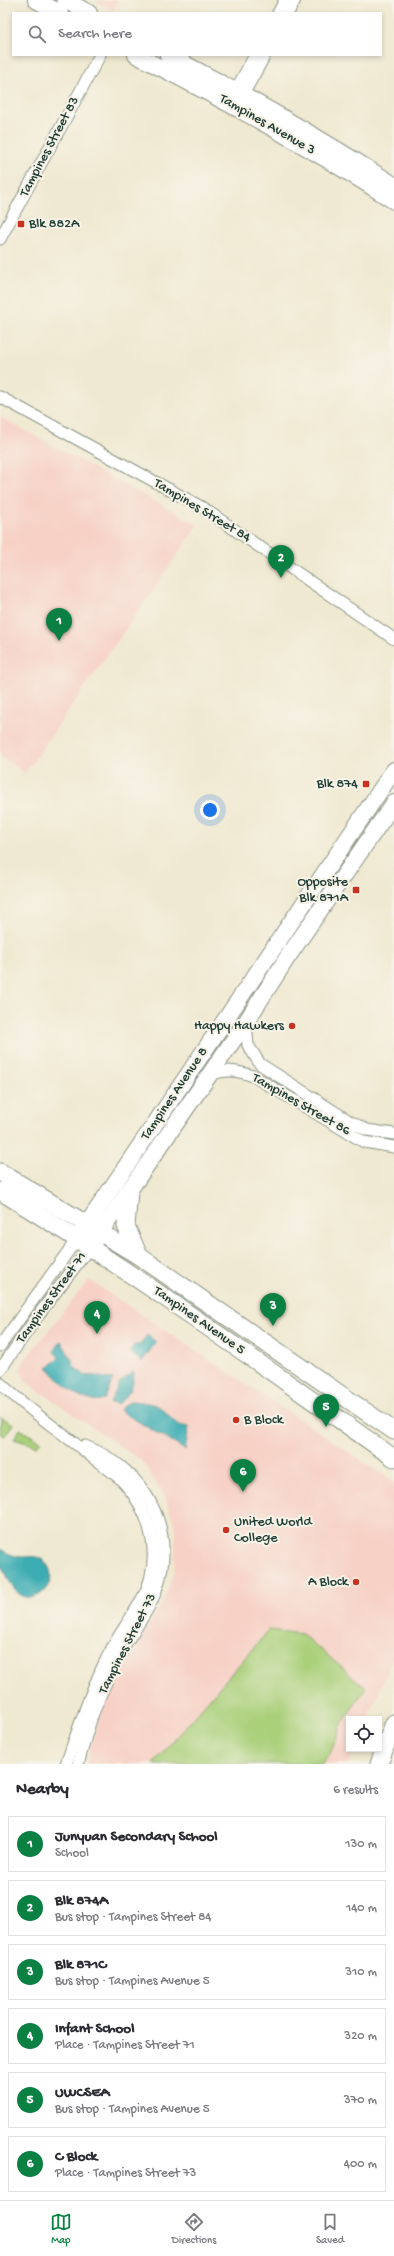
<!DOCTYPE html>
<html lang="en">
<head>
<meta charset="utf-8">
<style>
	body { margin:0; font-family:"Gochi Hand",sans-serif; background:#f7f7f7; color:#2b2b33 }
	.controls { position:absolute; right:12px; bottom:12px; display:grid; overflow:hidden; border-radius:0px; box-shadow:0 2px 6px #0003 }
	.controls button { width:36px; height:36px; display:grid; place-items:center; padding:0; border:0; border-bottom:1px solid #e1e1e2; background:#fff; color:#2b2b33; font:20px sans-serif }
	.you { position:absolute; left:210px; top:810px; width:14px; height:14px; margin:-10px; border:3px solid #fff; border-radius:50%; background:#1a73e8; box-shadow:0 0 0 6px #1a73e833 }
	.badge { display:grid; place-items:center; width:26px; height:26px; border-radius:50%; background:#0b8043; color:#fff; font-size:13px; font-weight:700 }
	.pin { position:absolute; translate:-50% -33px; filter:drop-shadow(0 1px 2px #0008) }
	.pin::after { content:''; position:absolute; top:21px; width:14px; height:12px; background:inherit; clip-path:polygon(0 0,100% 0,50% 100%) }
	.list { margin:0; padding:0; list-style:none }
	h2 { display:flex; justify-content:space-between; align-items:center; height:52px; margin:0; padding:0 16px; font-size:17px }
	h2 small { font-size:13px; font-weight:400; color:#7c7c81 }
	.list li { display:grid; grid-template-columns:26px 1fr auto; gap:12px; align-items:center; box-sizing:border-box; height:56px; margin:0 8px 8px; padding:0 8px; border:1px solid #e1e1e2; border-radius:0px }
	.list b { display:block; font-size:15px; white-space:nowrap }
	.list p { margin:0; font-size:13px; white-space:nowrap; color:#7c7c81 }
	.list em { font-size:13px; font-style:normal; color:#7c7c81 }
	.icon { flex:none; width:22px; height:22px; fill:none; stroke:currentColor; stroke-width:2; stroke-linecap:round; stroke-linejoin:round }
	.map { position:relative; flex:none; width:394px; height:1764px; overflow:hidden }
	.search { position:absolute; background:#fff; box-shadow:0 2px 6px #0003; left:12px; right:12px; top:12px; height:44px; display:flex; align-items:center; gap:10px; box-sizing:border-box; padding:0 14px; border-radius:0px; color:#7c7c81; font-size:15px }
	.sheet { height:436px; background:#fff }
	nav { display:flex; justify-content:space-around; align-items:center; box-sizing:border-box; height:56px; border-top:1px solid #e1e1e2; background:#fff; font-size:11px; color:#7c7c81 }
	nav a { display:grid; justify-items:center; gap:2px }
	nav .on { color:#0b8043 }
	.map>svg:first-child { display:block }
	.built { fill:#f7d1c6 }
	.green { fill:#aad07a; stroke:#648657 }
	.water { fill:#3cadb4; stroke:#2e7574 }
	.lines { fill:none; stroke-linecap:round; stroke-linejoin:round }
	.street-casing { stroke:#889382; stroke-width:13 }
	.secondary-casing { stroke:#889382; stroke-width:18 }
	.primary-casing { stroke:#889382; stroke-width:19 }
	.street { stroke:#fff; stroke-width:11 }
	.secondary { stroke:#fff; stroke-width:16 }
	.primary { stroke:#fff; stroke-width:17 }
	.poi-dot { fill:#c8321e; stroke:#f7f3e8; stroke-width:1.5 }
	.labels { text-anchor:middle; dominant-baseline:central; stroke-width:4; stroke-linejoin:round; paint-order:stroke }
	.street-label { font-size:14px; fill:#1f3d34; stroke:#f7f3e8 }
	.poi-label { font-size:14px; fill:#1f3d34; stroke:#f7f3e8; text-anchor:end }
</style>
</head>
<body>
<div class="map">
<svg width="394" height="1764" viewBox="0 0 394 1764">
	<rect width="100%" height="100%" fill="#f7f3e8"/>
	<filter id="ink" filterUnits="userSpaceOnUse"><feTurbulence type="fractalNoise" baseFrequency=".025" numOctaves="2"/><feDisplacementMap in="SourceGraphic" scale="8" xChannelSelector="R" yChannelSelector="G"/><feConvolveMatrix kernelMatrix="1 2 1 2 8 2 1 2 1" color-interpolation-filters="sRGB"/></filter>
	<filter id="wash" filterUnits="userSpaceOnUse"><feTurbulence type="fractalNoise" baseFrequency=".012" numOctaves="4" result="noise"/><feDisplacementMap in="SourceGraphic" scale="16" xChannelSelector="R" yChannelSelector="G"/><feGaussianBlur stdDeviation="0.9" result="paint"/><feColorMatrix in="noise" values="0 0 0 0 0 0 0 0 0 0 0 0 0 0 0 0 0 1.4 0 .05"/><feComposite in="paint" operator="in"/></filter>
	<g filter="url(#wash)">
		<rect width="100%" height="100%" fill="#f0e9d1"/>
		<g class="built">
			<polygon points="93,0 118,0 113,11"/>
			<polygon points="0,417 198,525 25,773 0,756"/>
			<polygon points="89,1280 394,1482 394,1656 367,1719 349,1719 349,1749 354,1749 348,1764 86,1764 99,1719 119,1673 164,1600 174,1572 176,1529 165,1497 142,1461 26,1382 21,1371 23,1362"/>
		</g>
		<g class="green">
			<polygon points="1,1417 13,1424 5,1436 0,1433"/>
			<polygon points="20,1429 41,1442 37,1446 14,1439"/>
			<polygon points="269,1630 302,1634 366,1688 343,1722 330,1754 321,1764 153,1764"/>
		</g>
		<g class="water">
			<polygon points="147,1335 156,1342 142,1362 133,1355 130,1350 134,1345 140,1345"/>
			<path d="M61 1341 73 1362V1366L86 1376C96 1374 103 1379 113 1379L105 1399C83 1407 62 1383 48 1368L59 1357 54 1352Z"/>
			<path d="M134 1372C134 1387 129 1395 118 1404L110 1403 120 1382Z"/>
			<path d="M130 1401C140 1402 152 1402 161 1408 173 1417 171 1425 189 1427L185 1450 119 1410Z"/>
			<path d="M0 1549C7 1553 15 1557 23 1557 30 1557 34 1555 41 1559 70 1578 27 1622 9 1580 2 1564 0 1568 0 1549Z"/>
		</g>
	</g>
	<g filter="url(#ink)">
		<g class="lines">
			<defs>
				<g id="street">
					<polyline points="278,13 285,0"/>
					<polyline points="288,13 295,0"/>
					<polyline points="232,97 255,55"/>
					<polyline points="240,100 265,55"/>
					<polyline points="0,239 100,55"/>
					<polyline points="0,397 203,508 394,639"/>
					<polyline points="246,1022 248,1045 260,1064 349,1121 367,1130 394,1134"/>
					<path d="M208 1076C225 1069 236 1070 253 1076L364 1142 394 1147"/>
					<polyline points="0,1346 77,1239"/>
					<polyline points="0,1370 42,1310 90,1247"/>
					<path d="M0 1383C28 1410 62 1432 92 1457 103 1466 116 1473 125 1484 153 1516 163 1561 142 1599 133 1616 121 1631 112 1648 92 1685 80 1725 66 1764"/>
					<path d="M78 1764C82 1751 85 1738 89 1726 96 1701 109 1676 120 1653 131 1633 147 1615 155 1593 180 1531 145 1469 85 1446"/>
				</g>
				<g id="secondary">
					<polyline points="36,0 60,13"/>
					<polyline points="65,0 89,13"/>
					<path d="M136 55C224 100 311 147 394 201"/>
					<path d="M168 55C245 95 320 138 394 185"/>
					<polyline points="77,1239 394,770"/>
					<polyline points="90,1247 246,1022 287,958 394,803"/>
				</g>
				<g id="primary">
					<polyline points="0,1172 139,1256 394,1431"/>
					<path d="M0 1191C136 1273 264 1367 394 1458"/>
					<polyline points="129,1191 126,1226 139,1256"/>
					<polyline points="379,1764 394,1723"/>
				</g>
			</defs>
			<use href="#street" class="street-casing"/>
			<use href="#secondary" class="secondary-casing"/>
			<use href="#primary" class="primary-casing"/>
			<use href="#street" class="street"/>
			<use href="#secondary" class="secondary"/>
			<use href="#primary" class="primary"/>
		</g>
	</g>
	<g class="poi-dot">
		<rect x="17" y="220" width="8" height="8" rx="2"/>
		<rect x="362" y="780" width="8" height="8" rx="2"/>
		<rect x="352" y="886" width="8" height="8" rx="2"/>
		<circle cx="292" cy="1026" r="4"/>
		<circle cx="236" cy="1420" r="4"/>
		<circle cx="226" cy="1530" r="4"/>
		<circle cx="356" cy="1582" r="4"/>
	</g>
	<g class="labels">
		<g class="street-label">
			<text transform="translate(267 125) rotate(30)">Tampines Avenue 3</text>
			<text transform="translate(50 147) rotate(-62)">Tampines Street 83</text>
			<text transform="translate(202 511) rotate(31)">Tampines Street 84</text>
			<text transform="translate(175 1094) rotate(-56)">Tampines Avenue 8</text>
			<text transform="translate(301 1105) rotate(30)">Tampines Street 86</text>
			<text transform="translate(52 1298) rotate(-54)">Tampines Street 71</text>
			<text transform="translate(199 1321) rotate(35)">Tampines Avenue 5</text>
			<text transform="translate(128 1644) rotate(-63)">Tampines Street 73</text>
		</g>
		<g class="poi-label">
			<text x="29" y="224" text-anchor="start">Blk 882A</text>
			<text x="358" y="784">Blk 874</text>
			<text x="348" y="882">Opposite<tspan x="348" dy="16">Blk 871A</tspan></text>
			<text x="284" y="1026">Happy Hawkers</text>
			<text x="244" y="1420" text-anchor="start">B Block</text>
			<text x="234" y="1522" text-anchor="start">United World<tspan x="234" dy="16">College</tspan></text>
			<text x="348" y="1582">A Block</text>
		</g>
	</g>
</svg>
<div class="controls">
<button><svg class="icon" aria-label="locate" viewBox="0 0 24 24"><circle cx="12" cy="12" r="6"/><path d="M12 2v4M12 18v4M2 12h4M18 12h4"/></svg></button>
</div>
<div class="you"></div>
<div class="pin badge" style="left:59px;top:641px">1</div>
<div class="pin badge" style="left:281px;top:578px">2</div>
<div class="pin badge" style="left:273px;top:1326px">3</div>
<div class="pin badge" style="left:97px;top:1334px">4</div>
<div class="pin badge" style="left:326px;top:1427px">5</div>
<div class="pin badge" style="left:243px;top:1492px">6</div>
<div class="search"><svg class="icon" aria-label="search" viewBox="0 0 24 24"><circle cx="10" cy="10" r="6"/><path d="M15 15l6 6"/></svg>Search here</div>
</div>
<section class="sheet">
<h2>Nearby<small>6 results</small></h2>
<ul class="list">
<li><span class="badge">1</span><div><b>Junyuan Secondary School</b><p>School</p></div><em>130 m</em></li>
<li><span class="badge">2</span><div><b>Blk 874A</b><p>Bus stop · Tampines Street 84</p></div><em>140 m</em></li>
<li><span class="badge">3</span><div><b>Blk 871C</b><p>Bus stop · Tampines Avenue 5</p></div><em>310 m</em></li>
<li><span class="badge">4</span><div><b>Infant School</b><p>Place · Tampines Street 71</p></div><em>320 m</em></li>
<li><span class="badge">5</span><div><b>UWCSEA</b><p>Bus stop · Tampines Avenue 5</p></div><em>370 m</em></li>
<li><span class="badge">6</span><div><b>C Block</b><p>Place · Tampines Street 73</p></div><em>400 m</em></li>
</ul>
</section>
<nav>
<a class="on"><svg class="icon" aria-label="map" viewBox="0 0 24 24"><path d="M3 6l6-2 6 2 6-2v14l-6 2-6-2-6 2zM9 4v14M15 6v14"/></svg>Map</a>
<a><svg class="icon" aria-label="directions" viewBox="0 0 24 24"><path d="M12 3l9 9-9 9-9-9zM9 14v-3h6M13 9l2 2-2 2"/></svg>Directions</a>
<a><svg class="icon" aria-label="saved" viewBox="0 0 24 24"><path d="M7 4h10v16l-5-4-5 4z"/></svg>Saved</a>
</nav>
</body>
</html>
